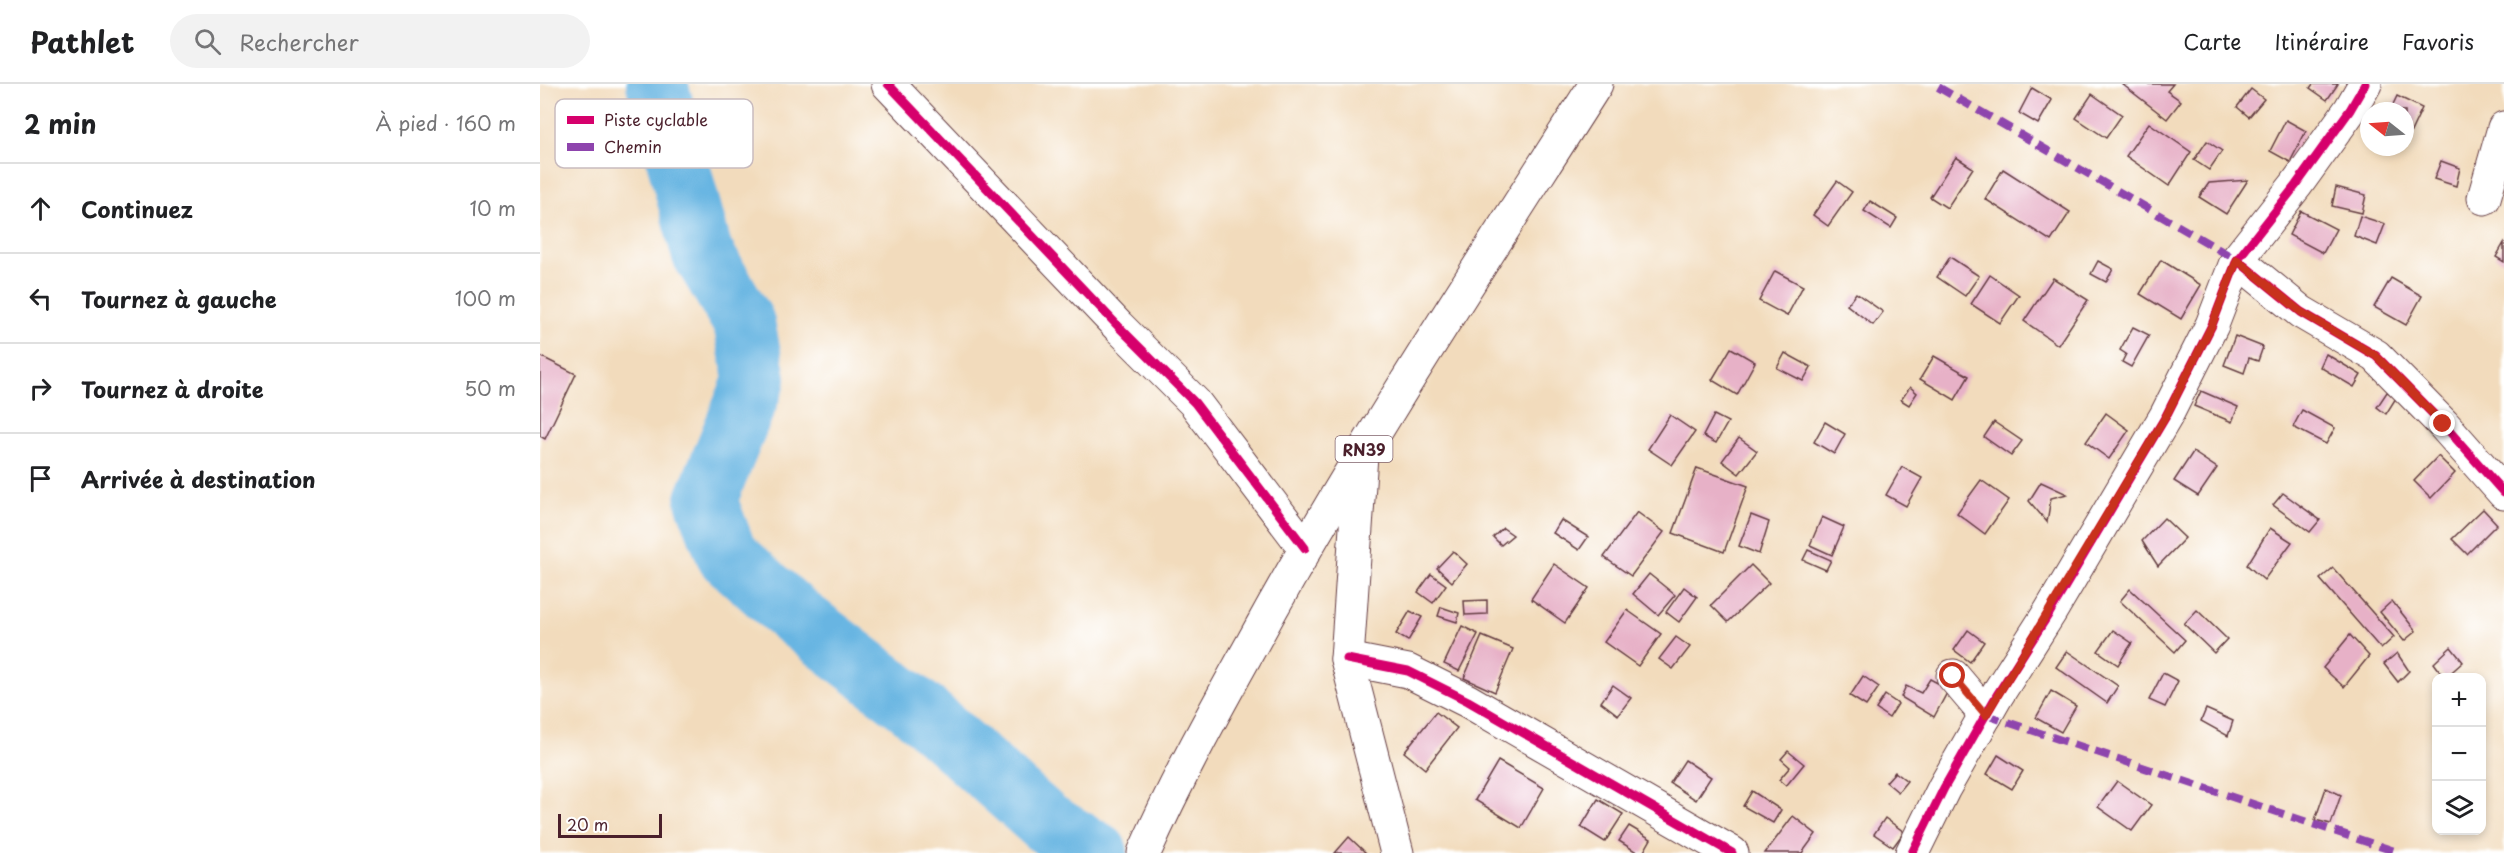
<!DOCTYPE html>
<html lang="fr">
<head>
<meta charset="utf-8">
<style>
	body { margin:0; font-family:"Playpen Sans",sans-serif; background:#f2f2f2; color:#202124 }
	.controls { position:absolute; right:18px; bottom:18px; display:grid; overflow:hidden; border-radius:12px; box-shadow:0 3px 9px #0003 }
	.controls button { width:54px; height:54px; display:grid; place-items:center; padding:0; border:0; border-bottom:2px solid #e0e0e0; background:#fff; color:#202124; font:30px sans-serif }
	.compass { position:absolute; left:1820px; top:18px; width:54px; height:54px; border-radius:50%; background:#fff; box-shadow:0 3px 9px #0003; rotate:287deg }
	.scale { position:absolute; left:18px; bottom:15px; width:104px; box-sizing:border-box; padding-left:6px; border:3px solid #4a1f2b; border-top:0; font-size:16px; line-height:21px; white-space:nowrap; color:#4a1f2b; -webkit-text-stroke:4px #fff; paint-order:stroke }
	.stop { position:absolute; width:18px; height:18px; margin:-14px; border:4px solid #c8321e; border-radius:50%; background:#fff }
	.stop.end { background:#c8321e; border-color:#fff; box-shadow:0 2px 6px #0008 }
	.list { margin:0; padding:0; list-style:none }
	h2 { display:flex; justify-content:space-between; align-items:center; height:78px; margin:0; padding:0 24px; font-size:26px }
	h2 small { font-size:20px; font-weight:400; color:#757577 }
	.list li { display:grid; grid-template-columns:39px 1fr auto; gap:18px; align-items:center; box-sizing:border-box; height:90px; padding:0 24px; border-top:2px solid #e0e0e0 }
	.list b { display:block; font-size:22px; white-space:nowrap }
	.list em { font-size:20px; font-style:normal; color:#757577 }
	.icon { flex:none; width:33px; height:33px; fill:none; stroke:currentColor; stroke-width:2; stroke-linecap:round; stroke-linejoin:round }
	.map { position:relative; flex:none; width:1964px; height:769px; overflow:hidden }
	header { display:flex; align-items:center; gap:36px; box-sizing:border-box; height:84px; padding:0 30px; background:#fff; border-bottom:2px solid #e0e0e0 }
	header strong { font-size:28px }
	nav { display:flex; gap:33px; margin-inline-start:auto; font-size:21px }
	.search { width:420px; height:54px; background:#f2f2f2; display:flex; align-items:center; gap:15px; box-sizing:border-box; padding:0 21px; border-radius:33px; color:#757577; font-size:22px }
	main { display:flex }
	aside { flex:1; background:#fff }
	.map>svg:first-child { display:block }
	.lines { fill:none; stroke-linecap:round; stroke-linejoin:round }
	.river { stroke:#68b5e2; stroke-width:62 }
	.building { fill:#e7b1c7 }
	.minor-casing { stroke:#633b41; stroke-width:35 }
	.highway-casing { stroke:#633b41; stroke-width:35 }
	.minor { stroke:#fff; stroke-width:33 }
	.highway { stroke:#fff; stroke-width:33 }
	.quiet { stroke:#8e44ad; stroke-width:8; stroke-dasharray:15 8; stroke-linecap:butt }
	.cycleway-casing { stroke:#fff; stroke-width:13 }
	.cycleway { stroke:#d6006c; stroke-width:9 }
	.route { stroke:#c8321e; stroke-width:8 }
	.labels { text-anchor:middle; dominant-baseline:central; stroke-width:4.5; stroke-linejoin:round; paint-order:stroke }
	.shield { fill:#fff; stroke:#80626b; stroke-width:1.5 }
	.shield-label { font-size:16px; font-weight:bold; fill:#4a1f2b }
	.key { fill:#fff; stroke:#c9bcbf; stroke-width:1.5 }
	.key-label { font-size:16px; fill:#4a1f2b }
</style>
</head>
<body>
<header>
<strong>Pathlet</strong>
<div class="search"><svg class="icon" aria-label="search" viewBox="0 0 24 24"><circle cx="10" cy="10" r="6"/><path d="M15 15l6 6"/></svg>Rechercher</div>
<nav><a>Carte</a><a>Itinéraire</a><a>Favoris</a></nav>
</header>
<main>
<aside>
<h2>2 min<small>À pied · 160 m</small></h2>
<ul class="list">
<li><svg class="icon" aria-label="ahead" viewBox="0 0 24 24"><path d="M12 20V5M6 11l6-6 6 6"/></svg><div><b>Continuez</b></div><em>10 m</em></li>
<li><svg class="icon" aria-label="left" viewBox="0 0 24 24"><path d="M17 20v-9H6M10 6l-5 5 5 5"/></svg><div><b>Tournez à gauche</b></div><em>100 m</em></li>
<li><svg class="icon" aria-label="right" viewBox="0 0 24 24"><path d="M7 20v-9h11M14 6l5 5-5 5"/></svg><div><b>Tournez à droite</b></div><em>50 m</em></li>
<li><svg class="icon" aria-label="arrive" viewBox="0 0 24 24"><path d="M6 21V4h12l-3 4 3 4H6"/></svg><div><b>Arrivée à destination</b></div></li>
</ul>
</aside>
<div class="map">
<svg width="1964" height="769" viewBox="0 0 1964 769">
	<rect width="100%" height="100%" fill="#fff"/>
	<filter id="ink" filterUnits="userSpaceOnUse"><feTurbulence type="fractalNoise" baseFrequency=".0167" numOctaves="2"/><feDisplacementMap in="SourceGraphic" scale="12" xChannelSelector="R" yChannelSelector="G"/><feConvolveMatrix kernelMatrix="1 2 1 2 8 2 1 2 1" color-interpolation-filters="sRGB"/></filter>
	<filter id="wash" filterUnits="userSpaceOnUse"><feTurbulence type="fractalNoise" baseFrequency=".008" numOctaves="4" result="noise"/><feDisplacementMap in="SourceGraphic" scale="24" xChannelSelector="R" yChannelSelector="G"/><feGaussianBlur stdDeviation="1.35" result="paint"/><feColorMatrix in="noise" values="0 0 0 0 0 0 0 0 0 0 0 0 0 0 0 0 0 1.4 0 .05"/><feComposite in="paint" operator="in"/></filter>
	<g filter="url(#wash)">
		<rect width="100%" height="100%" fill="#f2dbbc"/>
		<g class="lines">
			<polyline class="river" points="117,0 162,168 204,239 215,295 166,416 187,471 253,530 381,628 506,739 557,769"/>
		</g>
		<g id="blocks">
			<g class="building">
				<polygon points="1582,0 1633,0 1627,7 1641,17 1627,35"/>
				<polygon points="1773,0 1798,0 1787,16 1770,4"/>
				<polygon points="1492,4 1512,16 1498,40 1479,29"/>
				<polygon points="1711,5 1724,15 1709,33 1697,23"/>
				<polygon points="1552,10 1582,31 1566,54 1536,34"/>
				<polygon points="1857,12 1882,24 1868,54 1865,52 1865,27 1850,27"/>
				<polygon points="1746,36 1766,47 1750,78 1730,67"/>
				<polygon points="1609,39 1651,68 1629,102 1586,72"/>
				<polygon points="1667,57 1682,67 1669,86 1654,76"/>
				<polygon points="1416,73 1433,84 1407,124 1390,113"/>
				<polygon points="1901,77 1920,84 1916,102 1894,95"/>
				<polygon points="1463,85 1530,128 1511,157 1445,115"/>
				<polygon points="1708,96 1686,130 1659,113 1669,99"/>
				<polygon points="1297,97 1312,108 1288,142 1273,131"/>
				<polygon points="1796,103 1826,111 1822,129 1792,122"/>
				<polygon points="1330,117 1357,134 1351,144 1324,127"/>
				<polygon points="1761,127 1796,145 1783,169 1749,151"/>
				<polygon points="1820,132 1845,140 1837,161 1814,152"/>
				<polygon points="1964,159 1964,178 1956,173"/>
				<polygon points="1410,173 1439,192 1425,212 1397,193"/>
				<polygon points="1621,176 1661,201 1641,235 1600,210"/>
				<polygon points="1558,177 1573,185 1566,198 1551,190"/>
				<polygon points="1235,187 1263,202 1247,232 1219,217"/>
				<polygon points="1450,191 1479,211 1460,239 1431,220"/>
				<polygon points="1513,194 1548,216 1518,261 1484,237"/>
				<polygon points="1851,194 1882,212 1866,241 1834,223"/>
				<polygon points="1316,209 1343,228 1333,241 1307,221"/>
				<polygon points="1593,243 1609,251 1591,283 1582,278 1586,270 1580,266"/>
				<polygon points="1695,252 1723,263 1718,277 1709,274 1704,289 1684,281"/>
				<polygon points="1191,264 1215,278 1197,311 1172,296"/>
				<polygon points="1245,269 1271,283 1263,297 1237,284"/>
				<polygon points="1786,270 1821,291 1814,303 1780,283"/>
				<polygon points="0,272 36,290 5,355 0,352"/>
				<polygon points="1394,272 1429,292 1415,316 1380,295"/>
				<polygon points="1370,303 1377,309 1369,321 1361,316"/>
				<polygon points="1661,307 1698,323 1692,338 1654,322"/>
				<polygon points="1847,308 1856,314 1846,330 1837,323"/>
				<polygon points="1762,326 1795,344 1786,360 1753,343"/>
				<polygon points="1566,329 1589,346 1569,375 1546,358"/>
				<polygon points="1130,331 1155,348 1132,381 1108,365"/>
				<polygon points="1174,331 1188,338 1176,359 1163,352"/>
				<polygon points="1285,338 1305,350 1294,370 1274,358"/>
				<polygon points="1454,338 1482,357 1471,372 1444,353"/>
				<polygon points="1199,354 1217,367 1199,390 1182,377"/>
				<polygon points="1653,368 1677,384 1658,412 1634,397"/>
				<polygon points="1898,372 1915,389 1891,414 1874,397"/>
				<polygon points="1362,383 1382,394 1366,422 1346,411"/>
				<polygon points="1157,384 1208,402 1184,468 1133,449"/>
				<polygon points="1441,396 1469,416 1445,450 1417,429"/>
				<polygon points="1501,398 1527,410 1511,414 1507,438 1489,417"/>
				<polygon points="1743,409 1780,436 1770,448 1733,421"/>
				<polygon points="1943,425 1957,440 1927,470 1912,455"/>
				<polygon points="1097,428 1124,448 1091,492 1064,473"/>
				<polygon points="1211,431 1229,438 1219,470 1199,462"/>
				<polygon points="1282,433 1304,443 1292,471 1270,461"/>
				<polygon points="1624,434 1645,454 1618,482 1602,457"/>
				<polygon points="1021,436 1048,453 1039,466 1013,449"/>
				<polygon points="963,444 973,451 961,461 953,453"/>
				<polygon points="1730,444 1752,458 1724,496 1707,481"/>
				<polygon points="1268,466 1291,476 1286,486 1263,476"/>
				<polygon points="913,467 927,480 912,498 897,484"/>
				<polygon points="1014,480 1049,504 1025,539 991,515"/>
				<polygon points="1211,481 1229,499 1188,538 1171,521"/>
				<polygon points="1793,484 1854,553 1841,565 1780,495"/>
				<polygon points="891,490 906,501 893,519 878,508"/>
				<polygon points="1109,490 1135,511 1118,531 1093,510"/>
				<polygon points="1144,503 1157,513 1139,538 1126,528"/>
				<polygon points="1590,505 1645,556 1635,568 1580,517"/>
				<polygon points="947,516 947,530 925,531 924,517"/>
				<polygon points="1852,517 1876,547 1864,557 1840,528"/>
				<polygon points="901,523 919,529 917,538 898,532"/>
				<polygon points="1087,526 1121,550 1098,582 1064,558"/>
				<polygon points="1657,526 1687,555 1674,569 1644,540"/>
				<polygon points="870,527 882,533 868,557 856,550"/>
				<polygon points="922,542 938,550 919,587 904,580"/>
				<polygon points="1428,546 1444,558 1430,578 1414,566"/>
				<polygon points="1573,546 1592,559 1578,581 1558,567"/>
				<polygon points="1810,551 1829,572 1804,603 1783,584"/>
				<polygon points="942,552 973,565 955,608 924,594"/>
				<polygon points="1136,553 1150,563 1133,585 1119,575"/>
				<polygon points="1911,563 1923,578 1905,594 1894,579"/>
				<polygon points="1527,567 1578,602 1567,619 1516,583"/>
				<polygon points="1857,569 1869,587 1858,598 1844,580"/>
				<polygon points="1623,589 1638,597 1625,623 1609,616"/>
				<polygon points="1323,592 1339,603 1326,622 1310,612"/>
				<polygon points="1390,595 1409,605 1394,633 1361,613 1366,602 1381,609"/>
				<polygon points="1073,601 1091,614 1078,631 1061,618"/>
				<polygon points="1511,607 1536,622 1521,648 1496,634"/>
				<polygon points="1345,611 1358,620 1349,634 1336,625"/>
				<polygon points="1666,625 1693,637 1688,652 1661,637"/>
				<polygon points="896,628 917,644 885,685 864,668"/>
				<polygon points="1248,667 1264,680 1246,702 1239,696 1250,683 1241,675"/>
				<polygon points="1458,671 1483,687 1472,705 1447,690"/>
				<polygon points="1145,676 1171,693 1156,716 1130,699"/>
				<polygon points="958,677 1004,704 981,744 935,716"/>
				<polygon points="1355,688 1367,697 1358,708 1346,698"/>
				<polygon points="1577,697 1611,721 1592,747 1558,723"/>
				<polygon points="1786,704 1801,711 1791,740 1775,736"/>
				<polygon points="1212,707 1241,726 1233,739 1203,722"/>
				<polygon points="1058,715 1083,730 1065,758 1041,743"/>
				<polygon points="1253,732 1276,750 1262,769 1225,769"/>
				<polygon points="1345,734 1364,748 1353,763 1334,750"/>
				<polygon points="1089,742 1111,755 1103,769 1098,769 1079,757"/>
				<polygon points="809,753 826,769 795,769"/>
			</g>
		</g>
	</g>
	<g filter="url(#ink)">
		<use href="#blocks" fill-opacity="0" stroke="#633b41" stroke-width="1.5"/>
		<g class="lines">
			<defs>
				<g id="minor">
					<polyline points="348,0 578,242 655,319 765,464"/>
					<polyline points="1944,114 1964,44"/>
					<polyline points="1697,176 1761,228 1836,272 1903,340 1964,409"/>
					<polyline points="821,371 807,575 857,769"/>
					<polyline points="807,575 868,587 928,617 1192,769"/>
					<polyline points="1413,592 1446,631"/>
					<polyline points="1372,769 1404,704 1457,611 1510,528 1626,332 1672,241 1697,176 1756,101 1810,26 1825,0"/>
				</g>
				<path id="highway" d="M604 769C636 697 674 628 712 560 817 368 938 185 1056 0"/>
			</defs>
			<use href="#minor" class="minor-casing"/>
			<use href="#highway" class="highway-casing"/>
			<use href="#minor" class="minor"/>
			<use href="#highway" class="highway"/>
			<g class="quiet">
				<polyline points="1398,3 1697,176"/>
				<polyline points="1446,631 1860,769"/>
			</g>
			<defs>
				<g id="cycleway">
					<polyline points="348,0 578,242 655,319 765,464"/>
					<polyline points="1697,176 1761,228 1836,272 1903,340 1964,409"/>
					<polyline points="807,575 868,587 928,617 1192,769"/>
					<polyline points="1372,769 1404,704 1457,611 1510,528 1626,332 1672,241 1697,176 1756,101 1810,26 1825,0"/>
				</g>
			</defs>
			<use href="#cycleway" class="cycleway-casing"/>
			<use href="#cycleway" class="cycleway"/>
		</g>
	</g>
	<g class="lines" filter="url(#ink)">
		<polyline class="route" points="1413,592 1446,631 1626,332 1672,241 1697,176 1761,228 1836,272 1903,340"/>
	</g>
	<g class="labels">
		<rect class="shield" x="795.5" y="352" width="57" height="26" rx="4.5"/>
		<g class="shield-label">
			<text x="824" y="365">RN39</text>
		</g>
	</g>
	<rect x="15" y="15" width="198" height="69" rx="9" class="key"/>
	<rect x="27" y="32" width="27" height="8" fill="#d6006c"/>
	<rect x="27" y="59" width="27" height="8" fill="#8e44ad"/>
	<g class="key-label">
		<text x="64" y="42">Piste cyclable</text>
		<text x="64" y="69">Chemin</text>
	</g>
</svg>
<div class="controls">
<button>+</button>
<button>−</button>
<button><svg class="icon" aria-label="layers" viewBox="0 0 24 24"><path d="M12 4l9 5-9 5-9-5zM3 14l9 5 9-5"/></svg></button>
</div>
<svg class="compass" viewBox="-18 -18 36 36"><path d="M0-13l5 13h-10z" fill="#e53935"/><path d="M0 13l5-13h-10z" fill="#757577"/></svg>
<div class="scale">20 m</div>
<div class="stop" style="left:1413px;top:592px"></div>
<div class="stop end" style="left:1903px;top:340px"></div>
</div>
</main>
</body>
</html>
